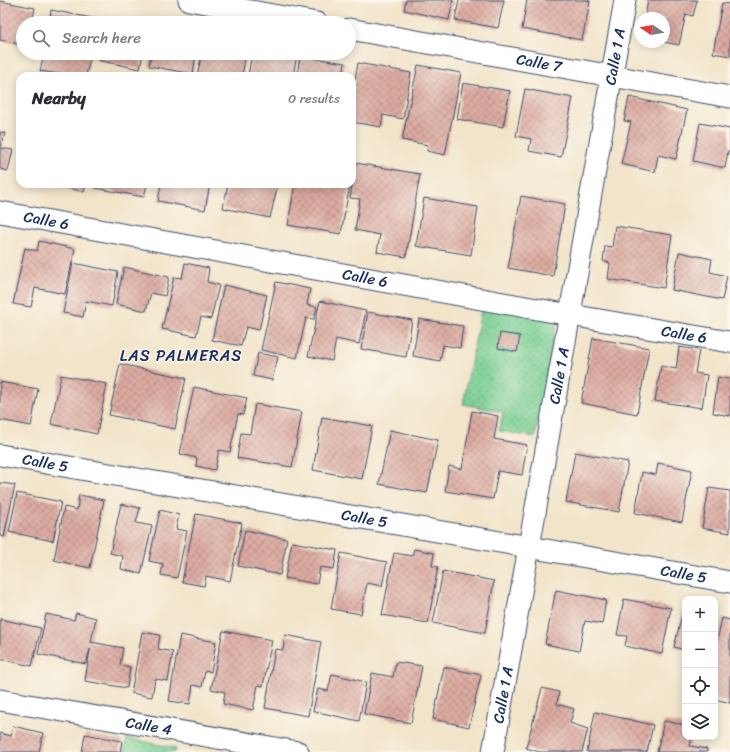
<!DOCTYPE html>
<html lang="en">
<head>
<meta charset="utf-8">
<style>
	body { margin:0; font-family:Sriracha,sans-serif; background:#f2f2f3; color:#2b2b33 }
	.controls { position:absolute; right:12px; bottom:12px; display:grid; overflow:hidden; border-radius:8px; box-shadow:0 2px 10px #0003 }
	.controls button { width:36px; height:36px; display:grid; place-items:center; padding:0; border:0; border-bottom:1px solid #e1e1e2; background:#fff; color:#2b2b33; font:20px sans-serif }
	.compass { position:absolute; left:634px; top:12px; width:36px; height:36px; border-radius:50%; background:#fff; box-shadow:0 2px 10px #0003; rotate:282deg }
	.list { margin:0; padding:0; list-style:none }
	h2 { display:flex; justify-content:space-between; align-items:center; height:52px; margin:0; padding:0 16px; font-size:17px }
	h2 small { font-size:13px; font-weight:400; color:#7c7c81 }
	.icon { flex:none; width:22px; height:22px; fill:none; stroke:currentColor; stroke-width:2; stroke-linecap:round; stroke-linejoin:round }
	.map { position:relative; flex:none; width:730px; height:752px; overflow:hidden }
	.search { position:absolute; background:#fff; box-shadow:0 2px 10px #0003; left:16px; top:16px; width:340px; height:44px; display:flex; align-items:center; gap:10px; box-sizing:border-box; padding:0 14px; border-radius:22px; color:#7c7c81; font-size:15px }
	.panel { position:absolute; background:#fff; box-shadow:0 2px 10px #0003; left:16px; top:72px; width:340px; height:116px; border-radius:12px }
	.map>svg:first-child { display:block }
	.grass { fill:url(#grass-dots); stroke:#4a7f78 }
	.building { fill:url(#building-cross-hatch) }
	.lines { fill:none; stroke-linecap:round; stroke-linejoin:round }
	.minor-casing { stroke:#3b4a6e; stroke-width:23 }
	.minor { stroke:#fff; stroke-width:21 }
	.labels { text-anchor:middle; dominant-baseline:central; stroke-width:3; stroke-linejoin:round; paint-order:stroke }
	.street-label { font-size:15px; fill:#1b2f5e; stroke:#fbf7ec }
	.neighbourhood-label { font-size:16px; letter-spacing:1px; fill:#1b2f5e; stroke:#fbf7ec }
</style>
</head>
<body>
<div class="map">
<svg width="730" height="752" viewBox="0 0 730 752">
	<defs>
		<pattern id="grass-dots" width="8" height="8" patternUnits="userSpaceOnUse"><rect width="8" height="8" fill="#7acf93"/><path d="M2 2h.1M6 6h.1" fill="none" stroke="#63a87b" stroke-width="1.8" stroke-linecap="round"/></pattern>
		<pattern id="building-cross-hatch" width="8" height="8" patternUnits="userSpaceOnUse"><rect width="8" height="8" fill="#ddaba1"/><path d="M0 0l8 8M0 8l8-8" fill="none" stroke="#b28c86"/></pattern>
	</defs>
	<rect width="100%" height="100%" fill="#fbf7ec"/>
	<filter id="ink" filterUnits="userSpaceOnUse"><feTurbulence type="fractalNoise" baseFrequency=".025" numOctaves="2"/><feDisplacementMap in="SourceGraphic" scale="8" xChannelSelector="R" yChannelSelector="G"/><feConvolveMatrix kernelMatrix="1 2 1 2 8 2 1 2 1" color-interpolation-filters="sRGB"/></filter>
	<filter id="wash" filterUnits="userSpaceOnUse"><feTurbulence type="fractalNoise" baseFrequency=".012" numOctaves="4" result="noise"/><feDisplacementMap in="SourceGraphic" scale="16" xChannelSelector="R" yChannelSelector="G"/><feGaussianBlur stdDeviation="0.9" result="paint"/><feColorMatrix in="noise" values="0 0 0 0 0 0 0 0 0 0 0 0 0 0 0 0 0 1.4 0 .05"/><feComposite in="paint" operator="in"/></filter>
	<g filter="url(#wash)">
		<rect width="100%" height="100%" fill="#f2e4c9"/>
		<g class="grass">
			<polygon points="482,305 557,320 535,437 499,431 503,412 463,404"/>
			<polygon points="127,738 175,748 175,752 124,752"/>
		</g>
		<g id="blocks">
			<g class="building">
				<polygon points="406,0 453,0 449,20 404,10"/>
				<polygon points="459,0 504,0 498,28 455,20"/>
				<polygon points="527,0 586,0 590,1 582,40 522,29"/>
				<polygon points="648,0 697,0 693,16 686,14 679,45 664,42 664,18 651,18 645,17"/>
				<polygon points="0,1 35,8 32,23 23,23 23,45 0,40"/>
				<polygon points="722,3 730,4 730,56 713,53"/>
				<polygon points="51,10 97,19 96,23 49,23"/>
				<polygon points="44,53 91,53 86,76 70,76 40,71"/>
				<polygon points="98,53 143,53 140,69 97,60"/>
				<polygon points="151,53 196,53 193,74 149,66"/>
				<polygon points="202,53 246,53 242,76 197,76"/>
				<polygon points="252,53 284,53 297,55 293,76 248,76"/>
				<polygon points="300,56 345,63 343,76 297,76"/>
				<polygon points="358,63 411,73 403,119 383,115 381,127 352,122 352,95"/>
				<polygon points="418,65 461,73 445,155 427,151 428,145 402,140"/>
				<polygon points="463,83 510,91 503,127 457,119"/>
				<polygon points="525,89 573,98 561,157 529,151 531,139 516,136"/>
				<polygon points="629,97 687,110 676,159 658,155 655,172 621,164 631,122 624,121"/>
				<polygon points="700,123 730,129 730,151 728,151 725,168 693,161"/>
				<polygon points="0,132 5,133 1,148 13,150 8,171 0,169"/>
				<polygon points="356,163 420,174 406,257 377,252 380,235 355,230 360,199 350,198"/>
				<polygon points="50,184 86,184 84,192"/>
				<polygon points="96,184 147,184 144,197 95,188"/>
				<polygon points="161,184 210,184 205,210 158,201"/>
				<polygon points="228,184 278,184 270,218 223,208"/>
				<polygon points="295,184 350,184 341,234 288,225"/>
				<polygon points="521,196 565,204 553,276 508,268"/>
				<polygon points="424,198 478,207 471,255 416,246"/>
				<polygon points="615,226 672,235 664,288 608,279 610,263 603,261 605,246 612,247"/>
				<polygon points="39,241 75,249 65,294 35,288 31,307 13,304 25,248 37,251"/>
				<polygon points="679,252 712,259 710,272 727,276 722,300 672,290"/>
				<polygon points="73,263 118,272 112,306 86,301 83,317 63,313"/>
				<polygon points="185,263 209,268 207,282 219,285 211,319 201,317 196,336 162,329 174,277 182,278"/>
				<polygon points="124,267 169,277 165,296 151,293 146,311 116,304"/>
				<polygon points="276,282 310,289 307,305 317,307 314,319 306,318 297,358 261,350"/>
				<polygon points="224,285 267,295 259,330 246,327 241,346 212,340"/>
				<polygon points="320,301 366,311 359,344 336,339 332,361 308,356"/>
				<polygon points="368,312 412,320 406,357 361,349"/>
				<polygon points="419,319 463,326 460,348 443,345 440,361 413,356"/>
				<polygon points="500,333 520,336 517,352 498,348"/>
				<polygon points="593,338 649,348 637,414 581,403"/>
				<polygon points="679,347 699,350 695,373 707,375 702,408 655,401 661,366 676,369"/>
				<polygon points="258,353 278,357 272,380 253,376"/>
				<polygon points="120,364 186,378 175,429 109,415"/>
				<polygon points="61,375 107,384 97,434 51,424"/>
				<polygon points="718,377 730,379 730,416 713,413"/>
				<polygon points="0,382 38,389 31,426 0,420"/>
				<polygon points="194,387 247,398 243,415 238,414 230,452 219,450 215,470 196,466 197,458 180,454"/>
				<polygon points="255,404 302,412 292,467 237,458 241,433 250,434"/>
				<polygon points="472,411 498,416 494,439 527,445 522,475 498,471 493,499 445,491 449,466 462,469"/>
				<polygon points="322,417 372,426 362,479 313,470"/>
				<polygon points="390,430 438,440 427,493 379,484"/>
				<polygon points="575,452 628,462 619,512 566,502"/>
				<polygon points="658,463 692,470 682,522 635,513 642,472 656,475"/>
				<polygon points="0,483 15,485 4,537 0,536"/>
				<polygon points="709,488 730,491 730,533 702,528"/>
				<polygon points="17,493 61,502 53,541 9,532"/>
				<polygon points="79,495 104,500 90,568 54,560 64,507 77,510"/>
				<polygon points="121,504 140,508 136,523 152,526 141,574 121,569 123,556 110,553"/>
				<polygon points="160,510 179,515 176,529 187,531 177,578 161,575 163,564 149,561"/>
				<polygon points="196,514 242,523 230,581 206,576 204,586 182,582"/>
				<polygon points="245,530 287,539 280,575 238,566"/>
				<polygon points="292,542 337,550 334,569 320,567 317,584 285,578"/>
				<polygon points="414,549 434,553 432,566 438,567 428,623 382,615 394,553 412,556"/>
				<polygon points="341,553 387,562 382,586 367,583 361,614 331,609"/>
				<polygon points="443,571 494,581 485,633 433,623"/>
				<polygon points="556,590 606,600 602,624 585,621 579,651 545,644"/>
				<polygon points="624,599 671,608 662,654 625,646 627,636 617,635"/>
				<polygon points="683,611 685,611 685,650 674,647"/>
				<polygon points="76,613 96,618 91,642 123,648 120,665 130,667 127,688 85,681 90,649 86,664 38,654 46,614 74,620"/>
				<polygon points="722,618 730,620 730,703 715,699 715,651"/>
				<polygon points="0,619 41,628 32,666 0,659"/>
				<polygon points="223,631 272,640 263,686 258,685 253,710 223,704 225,692 211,689"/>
				<polygon points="142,632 160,635 158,649 173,652 168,681 155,679 152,697 131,693"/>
				<polygon points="180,635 216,642 211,672 205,671 202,687 193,685 190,704 169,701"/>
				<polygon points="285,635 321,642 308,716 265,708 275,649 283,650"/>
				<polygon points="396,662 422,666 411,723 364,714 372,673 393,677"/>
				<polygon points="444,667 481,675 469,727 433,719"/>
				<polygon points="332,674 366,682 359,721 313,711 318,689 328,691"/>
				<polygon points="542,688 559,692 557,704 574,709 570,723 588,729 582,752 540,752 526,748"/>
				<polygon points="595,712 653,725 647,752 587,752"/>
				<polygon points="664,721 685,725 685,737 692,737 690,746 707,749 707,752 657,752"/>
				<polygon points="13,726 43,733 39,752 0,752 0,733 11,736"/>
				<polygon points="85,734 122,741 120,752 82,752"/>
			</g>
		</g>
	</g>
	<g filter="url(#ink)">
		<use href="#blocks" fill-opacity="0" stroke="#3b4a6e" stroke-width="1"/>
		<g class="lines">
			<defs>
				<g id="minor">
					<polyline points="189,0 317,23"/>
					<path id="s1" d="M349 29 730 97"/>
					<path id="s2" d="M0 212 570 315 730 342"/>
					<path id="s3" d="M0 455 730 582"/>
					<path id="s4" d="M0 700 298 752"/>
					<path id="s5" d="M493 752 625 0"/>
				</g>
			</defs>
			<use href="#minor" class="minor-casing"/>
			<use href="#minor" class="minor"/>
		</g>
	</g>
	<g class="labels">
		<g class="street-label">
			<text stroke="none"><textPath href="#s5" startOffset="706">Calle 1 A</textPath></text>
			<text stroke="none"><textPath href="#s1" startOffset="193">Calle 7</textPath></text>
			<text stroke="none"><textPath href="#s2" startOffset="47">Calle 6</textPath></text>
			<text stroke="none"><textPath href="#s2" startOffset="371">Calle 6</textPath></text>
			<text stroke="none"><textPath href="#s2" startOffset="695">Calle 6</textPath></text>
			<text stroke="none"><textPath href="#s5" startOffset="382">Calle 1 A</textPath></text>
			<text stroke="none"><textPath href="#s3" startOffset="46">Calle 5</textPath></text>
			<text stroke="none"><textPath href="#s3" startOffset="370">Calle 5</textPath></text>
			<text stroke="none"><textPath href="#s3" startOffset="694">Calle 5</textPath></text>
			<text stroke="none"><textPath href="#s5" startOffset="58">Calle 1 A</textPath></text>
			<text stroke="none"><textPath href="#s4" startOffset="151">Calle 4</textPath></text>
		</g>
		<g class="neighbourhood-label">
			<text x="181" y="355">LAS PALMERAS</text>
		</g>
	</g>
</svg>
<div class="controls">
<button>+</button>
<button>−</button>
<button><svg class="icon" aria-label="locate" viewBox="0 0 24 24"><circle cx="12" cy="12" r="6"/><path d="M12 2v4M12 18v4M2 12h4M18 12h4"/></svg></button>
<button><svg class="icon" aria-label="layers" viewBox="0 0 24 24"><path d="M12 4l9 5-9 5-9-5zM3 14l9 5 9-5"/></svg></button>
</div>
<svg class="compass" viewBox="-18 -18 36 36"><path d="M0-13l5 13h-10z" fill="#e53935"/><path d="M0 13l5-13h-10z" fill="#7c7c81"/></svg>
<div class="search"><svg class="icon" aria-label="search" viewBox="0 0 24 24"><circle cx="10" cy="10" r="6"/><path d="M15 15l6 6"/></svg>Search here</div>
<section class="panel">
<h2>Nearby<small>0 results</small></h2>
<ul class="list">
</ul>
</section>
</div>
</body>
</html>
